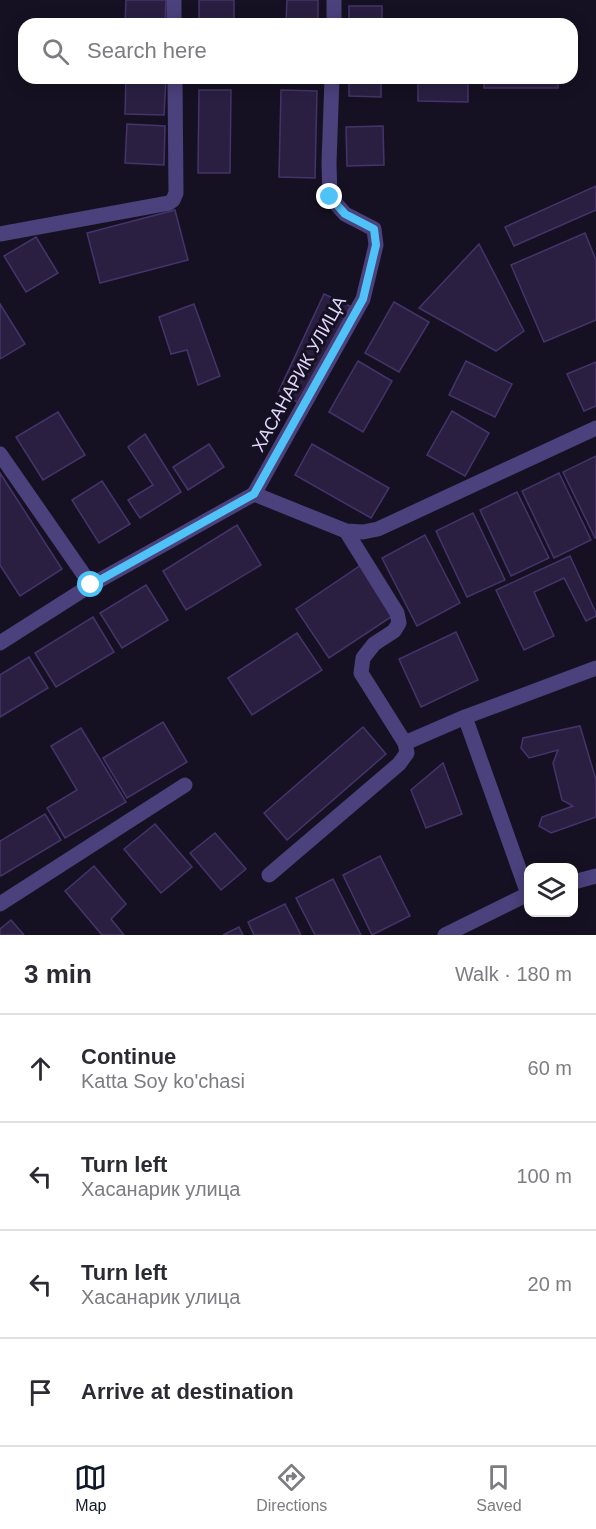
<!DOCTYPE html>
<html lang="en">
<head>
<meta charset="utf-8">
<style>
	body { margin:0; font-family:Arial,sans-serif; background:#f2f2f3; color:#2b2b33 }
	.controls { position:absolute; right:18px; bottom:18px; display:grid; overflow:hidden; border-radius:12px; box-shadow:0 3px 15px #0003 }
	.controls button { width:54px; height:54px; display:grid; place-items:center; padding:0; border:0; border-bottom:2px solid #e1e1e2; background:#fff; color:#2b2b33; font:30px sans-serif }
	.stop { position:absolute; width:18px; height:18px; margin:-14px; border:4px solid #4fc3f7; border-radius:50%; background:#fff }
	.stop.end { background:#4fc3f7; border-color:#fff; box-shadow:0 2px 6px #0008 }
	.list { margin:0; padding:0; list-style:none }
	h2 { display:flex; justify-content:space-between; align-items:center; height:78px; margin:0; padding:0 24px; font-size:26px }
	h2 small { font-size:20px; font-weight:400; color:#7c7c81 }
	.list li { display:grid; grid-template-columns:39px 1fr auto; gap:18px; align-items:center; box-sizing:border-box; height:108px; padding:0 24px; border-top:2px solid #e1e1e2 }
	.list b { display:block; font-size:22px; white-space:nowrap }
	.list p { margin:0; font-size:20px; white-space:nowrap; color:#7c7c81 }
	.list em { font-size:20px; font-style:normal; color:#7c7c81 }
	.icon { flex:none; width:33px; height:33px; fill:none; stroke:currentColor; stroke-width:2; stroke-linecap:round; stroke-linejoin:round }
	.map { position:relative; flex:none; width:596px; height:935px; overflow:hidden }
	.search { position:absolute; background:#fff; box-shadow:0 3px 15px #0003; left:18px; right:18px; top:18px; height:66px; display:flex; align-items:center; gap:15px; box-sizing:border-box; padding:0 21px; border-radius:18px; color:#7c7c81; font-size:22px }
	.sheet { height:510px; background:#fff }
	nav { display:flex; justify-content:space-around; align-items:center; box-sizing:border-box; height:84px; border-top:2px solid #e1e1e2; background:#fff; font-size:16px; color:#7c7c81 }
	nav a { display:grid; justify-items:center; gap:3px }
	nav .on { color:#111827 }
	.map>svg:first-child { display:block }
	.building { fill:#2a1f41; stroke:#45346b; stroke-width:1.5 }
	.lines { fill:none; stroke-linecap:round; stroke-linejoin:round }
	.minor { stroke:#4b417c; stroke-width:15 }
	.route { stroke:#4fc3f7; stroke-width:8 }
	.labels { text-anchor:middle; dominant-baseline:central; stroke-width:6; stroke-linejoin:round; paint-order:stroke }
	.street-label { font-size:18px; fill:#dfd7fa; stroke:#161122 }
</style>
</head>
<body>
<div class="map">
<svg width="596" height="935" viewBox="0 0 596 935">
	<rect width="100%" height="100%" fill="#161122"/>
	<g class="building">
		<polygon points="126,0 166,0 165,24 125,24"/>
		<rect x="199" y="0" width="35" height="24"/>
		<polygon points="287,0 318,0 318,24 286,24"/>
		<rect x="349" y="6" width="33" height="18"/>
		<polygon points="126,78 166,78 164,115 125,114"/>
		<polygon points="349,78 381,78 381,97 349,96"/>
		<polygon points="418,78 468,78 468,102 418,101"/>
		<rect x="484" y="78" width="74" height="10"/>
		<polygon points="199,90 231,90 230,173 198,173"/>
		<polygon points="281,90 317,91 315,178 279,177"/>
		<polygon points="127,124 165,126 164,165 125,163"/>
		<polygon points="383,126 384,165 347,166 346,127"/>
		<polygon points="596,186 596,210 514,246 505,227"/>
		<polygon points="175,210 188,260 100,283 87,233"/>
		<polygon points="585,233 596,260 596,320 544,342 511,265"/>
		<polygon points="36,237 58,273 26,292 4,256"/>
		<polygon points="479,244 524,331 496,351 419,308"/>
		<polygon points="324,294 350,306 304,405 278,393"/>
		<polygon points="394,302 429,322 399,372 365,353"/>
		<polygon points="0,304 25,344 0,359"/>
		<polygon points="194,304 220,376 198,385 187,350 171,354 159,317"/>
		<polygon points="358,361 392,381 363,432 329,412"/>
		<polygon points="466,361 512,384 495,417 449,395"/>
		<polygon points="596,362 596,406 584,411 567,374"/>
		<polygon points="452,411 489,433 465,476 427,455"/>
		<polygon points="58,412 85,455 43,480 16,437"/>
		<polygon points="145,434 181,492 140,518 128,500 153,485 128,447"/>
		<polygon points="209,444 224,467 188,490 173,467"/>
		<polygon points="312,444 389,488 371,518 295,475"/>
		<polygon points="596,456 596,538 595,538 563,472"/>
		<polygon points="0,473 62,569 20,596 0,565"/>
		<polygon points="559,473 591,540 554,558 522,491"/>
		<polygon points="102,481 130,524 99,543 72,500"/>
		<polygon points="517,492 549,558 511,576 480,510"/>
		<polygon points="473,513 505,580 467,597 436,531"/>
		<polygon points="237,525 261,565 186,610 163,571"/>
		<polygon points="425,535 460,603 417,626 382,558"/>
		<polygon points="570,556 596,613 596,616 586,621 564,578 534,592 554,636 524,650 496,590"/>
		<polygon points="361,565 394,615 329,658 296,609"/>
		<polygon points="146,585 168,620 122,648 100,613"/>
		<polygon points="93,617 114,652 56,687 35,653"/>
		<polygon points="456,632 478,680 421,707 399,659"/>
		<polygon points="297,633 322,670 252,715 228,678"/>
		<polygon points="29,657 48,688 0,717 0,675"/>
		<polygon points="163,722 187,762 127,798 103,758"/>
		<polygon points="580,726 596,780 596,817 551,833 539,826 542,817 573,806 562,800 553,763 558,750 529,758 521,748 523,738"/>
		<polygon points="363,727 386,754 287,840 264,813"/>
		<polygon points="81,728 126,802 65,838 47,808 77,790 51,746"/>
		<polygon points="443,763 462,814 426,828 411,790"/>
		<polygon points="45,814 61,840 1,876 0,874 0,841"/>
		<polygon points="155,824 192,867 161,893 124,849"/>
		<polygon points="215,833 246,869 221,890 190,853"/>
		<polygon points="380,856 410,916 372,935 343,875"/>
		<polygon points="94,866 126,904 111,919 124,935 102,935 65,891"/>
		<polygon points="333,879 361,935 315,935 296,898"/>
		<polygon points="285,904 301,935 254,935 248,922"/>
		<polygon points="11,920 24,935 0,935 0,929"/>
		<polygon points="239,927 243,935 223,935"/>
	</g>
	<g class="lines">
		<g class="minor">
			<polyline points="174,0 174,24"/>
			<polyline points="334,24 334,0"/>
			<polyline points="0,234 169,203 173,200 176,193 175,78"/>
			<polyline points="0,454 91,585"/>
			<polyline points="254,494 363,299 376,245 374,229 345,214 330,197 329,163 332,78"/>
			<polyline points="254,494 346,531 363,532 378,529 596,428"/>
			<polyline points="346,531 397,613 399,623 394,631 374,644 363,658 361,673 405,743 465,717 528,894"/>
			<polyline points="0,643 91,585 254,494"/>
			<polyline points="465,717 596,668"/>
			<polyline points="269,875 399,764 407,753 405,743"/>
			<polyline points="574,882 596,876"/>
			<polyline points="0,904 185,785"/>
			<polyline points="445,935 528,894"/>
		</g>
	</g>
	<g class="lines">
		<polyline class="route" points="91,585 254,494 363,299 376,245 374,229 345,214 330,197"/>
	</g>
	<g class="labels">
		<g class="street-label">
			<text transform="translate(299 374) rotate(-61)">ХАСАНАРИК УЛИЦА</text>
		</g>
	</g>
</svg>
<div class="controls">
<button><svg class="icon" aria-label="layers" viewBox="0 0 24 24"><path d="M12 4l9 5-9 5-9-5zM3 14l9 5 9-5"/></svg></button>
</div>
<div class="stop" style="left:91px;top:585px"></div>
<div class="stop end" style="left:330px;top:197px"></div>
<div class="search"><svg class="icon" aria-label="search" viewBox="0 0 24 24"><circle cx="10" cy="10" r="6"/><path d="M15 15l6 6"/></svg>Search here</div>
</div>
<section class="sheet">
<h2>3 min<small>Walk · 180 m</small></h2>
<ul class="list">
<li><svg class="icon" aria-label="ahead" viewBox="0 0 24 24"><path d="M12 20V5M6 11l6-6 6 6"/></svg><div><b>Continue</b><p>Katta Soy ko'chasi</p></div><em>60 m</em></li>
<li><svg class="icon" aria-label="left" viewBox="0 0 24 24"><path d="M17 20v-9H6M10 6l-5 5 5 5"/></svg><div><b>Turn left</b><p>Хасанарик улица</p></div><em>100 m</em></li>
<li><svg class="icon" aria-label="left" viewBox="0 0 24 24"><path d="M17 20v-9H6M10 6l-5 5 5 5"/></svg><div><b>Turn left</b><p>Хасанарик улица</p></div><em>20 m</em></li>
<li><svg class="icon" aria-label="arrive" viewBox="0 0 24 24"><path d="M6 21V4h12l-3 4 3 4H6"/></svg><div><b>Arrive at destination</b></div></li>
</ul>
</section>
<nav>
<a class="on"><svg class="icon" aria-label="map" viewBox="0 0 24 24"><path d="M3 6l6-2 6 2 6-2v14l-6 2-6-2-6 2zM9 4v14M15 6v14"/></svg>Map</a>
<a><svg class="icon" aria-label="directions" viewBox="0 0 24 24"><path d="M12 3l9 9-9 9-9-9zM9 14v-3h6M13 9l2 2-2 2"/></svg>Directions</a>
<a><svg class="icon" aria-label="saved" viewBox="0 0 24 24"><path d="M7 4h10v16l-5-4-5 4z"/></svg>Saved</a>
</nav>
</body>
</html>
